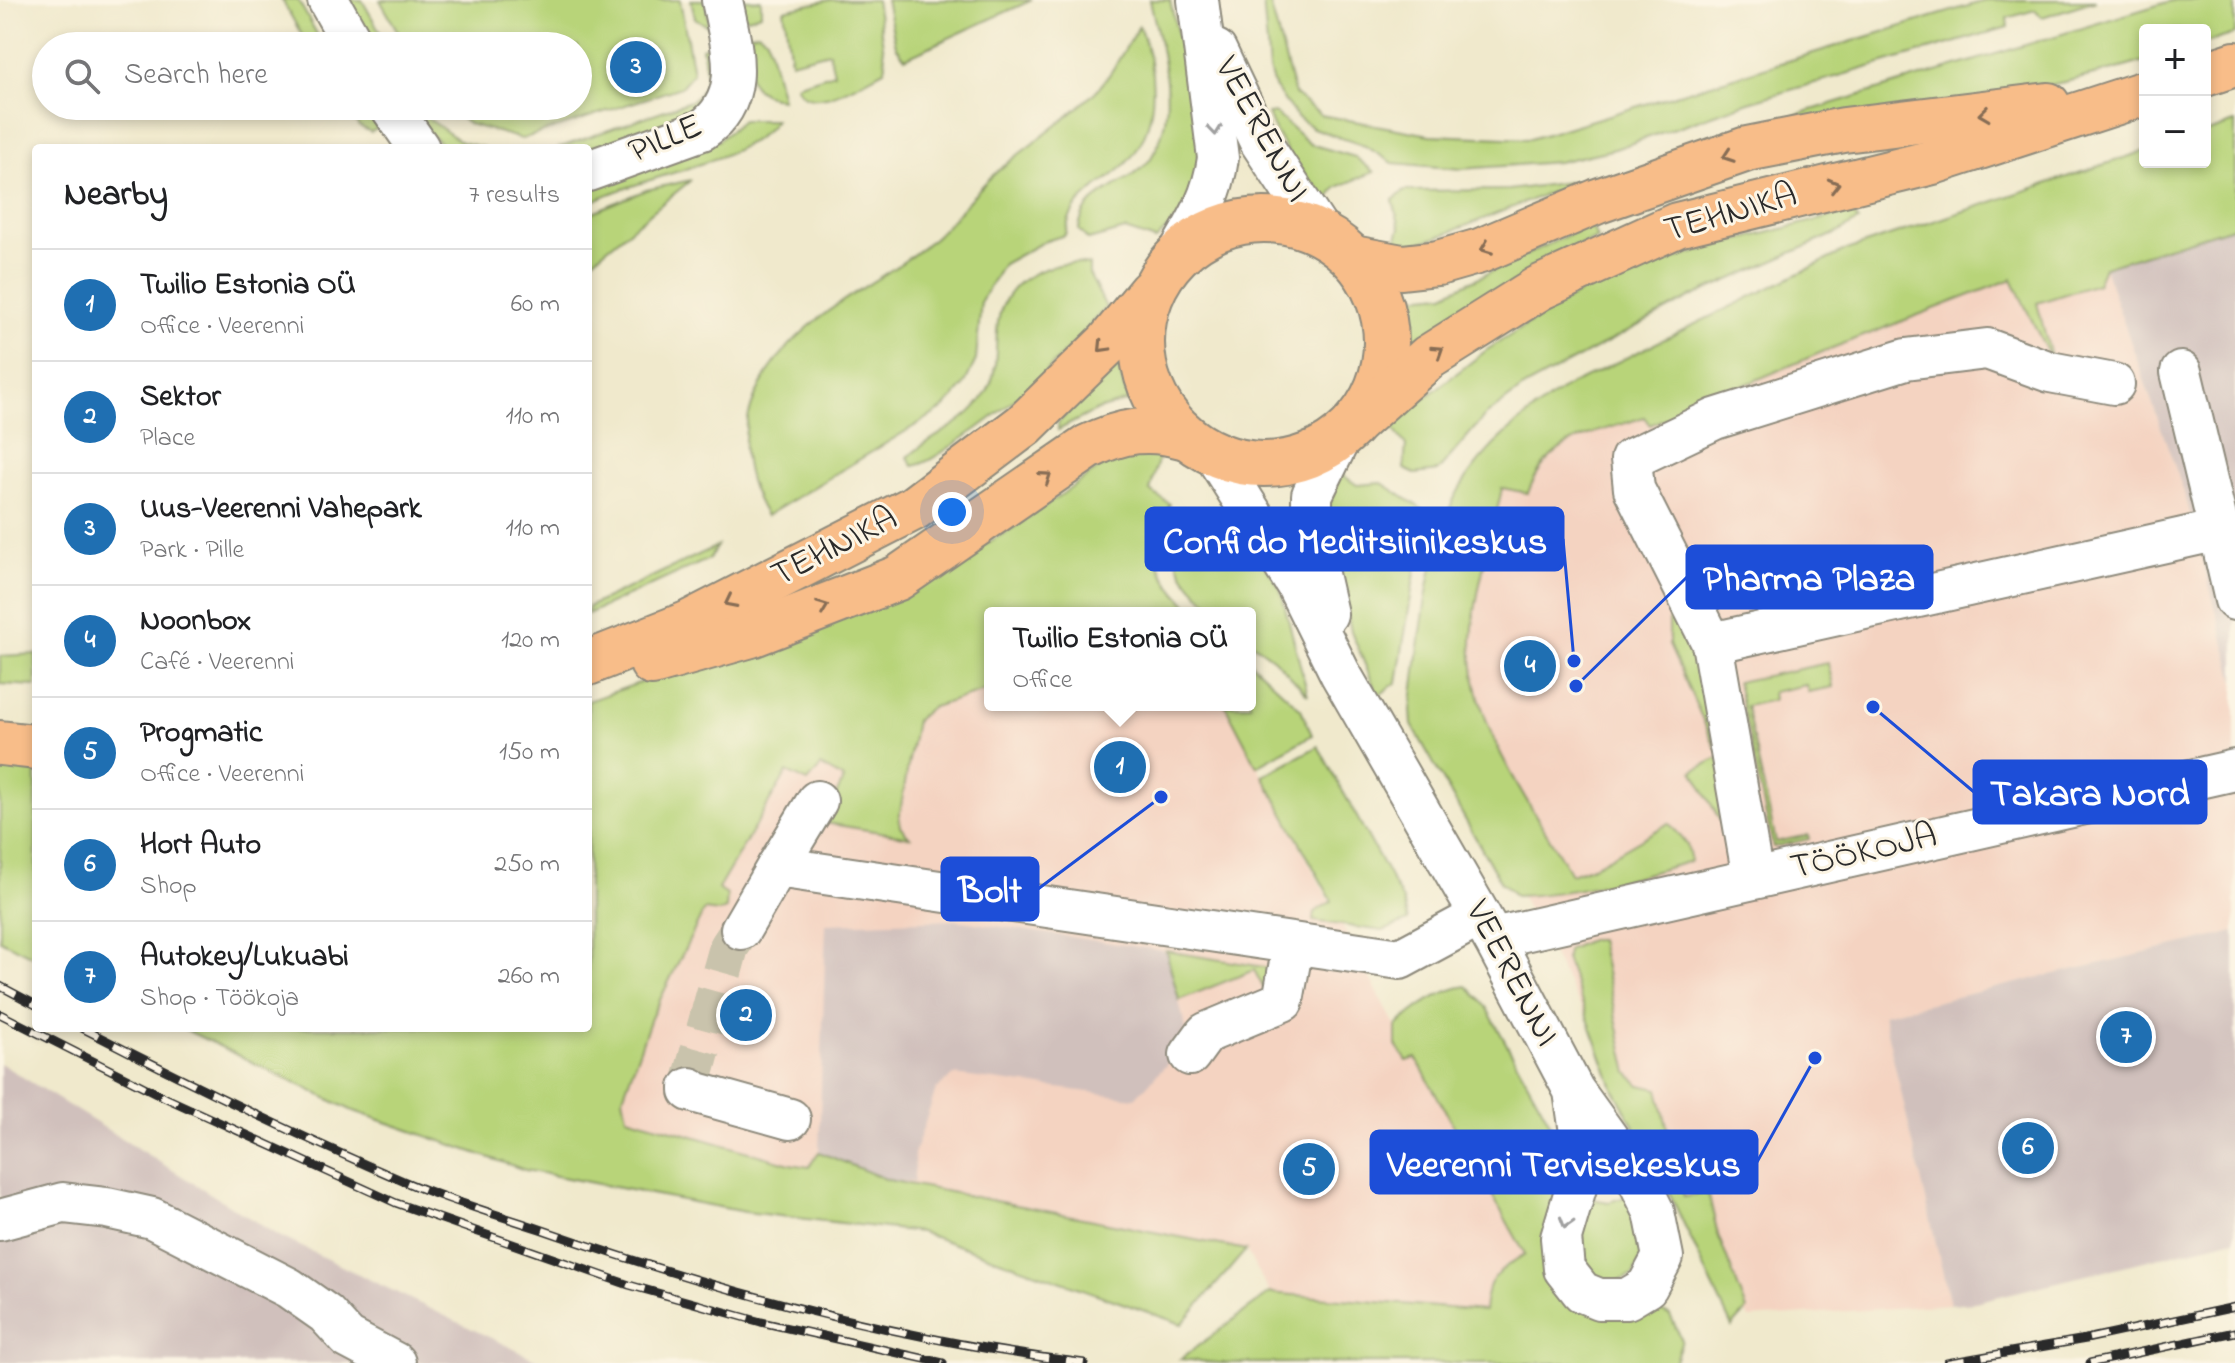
<!DOCTYPE html>
<html lang="en">
<head>
<meta charset="utf-8">
<style>
	body { margin:0; font-family:"Indie Flower",sans-serif; background:#f2f2f2; color:#202124 }
	.controls { position:absolute; right:24px; top:24px; display:grid; overflow:hidden; border-radius:8px; box-shadow:0 4px 12px #0003 }
	.controls button { width:72px; height:72px; display:grid; place-items:center; padding:0; border:0; border-bottom:2px solid #e0e0e0; background:#fff; color:#202124; font:40px sans-serif }
	.you { position:absolute; left:952px; top:512px; width:28px; height:28px; margin:-20px; border:6px solid #fff; border-radius:50%; background:#1a73e8; box-shadow:0 0 0 12px #1a73e833 }
	.badge { display:grid; place-items:center; width:52px; height:52px; border-radius:50%; background:#1f6fb2; color:#fff; font-size:26px; font-weight:700 }
	.pin { position:absolute; translate:-50% -50%; border:4px solid #fff; box-shadow:0 2px 8px #0006 }
	.popup { position:absolute; left:984px; top:607px; width:272px; height:104px; box-sizing:border-box; display:grid; place-content:center; border-radius:8px; background:#fff; filter:drop-shadow(0 2px 6px #0005); font-size:26px; white-space:nowrap; color:#757577 }
	.popup b { font-size:30px; color:#202124 }
	.popup::after { content:''; position:absolute; left:50%; top:100%; margin-left:-16px; border:16px solid transparent; border-top-color:#fff }
	.list { margin:0; padding:0; list-style:none }
	h2 { display:flex; justify-content:space-between; align-items:center; height:104px; margin:0; padding:0 32px; font-size:34px }
	h2 small { font-size:26px; font-weight:400; color:#757577 }
	.list li { display:grid; grid-template-columns:52px 1fr auto; gap:24px; align-items:center; box-sizing:border-box; height:112px; padding:0 32px; border-top:2px solid #e0e0e0 }
	.list b { display:block; font-size:30px; white-space:nowrap }
	.list p { margin:0; font-size:26px; white-space:nowrap; color:#757577 }
	.list em { font-size:26px; font-style:normal; color:#757577 }
	.icon { flex:none; width:44px; height:44px; fill:none; stroke:currentColor; stroke-width:2; stroke-linecap:round; stroke-linejoin:round }
	.map { position:relative; flex:none; width:2235px; height:1363px; overflow:hidden }
	.search { position:absolute; background:#fff; box-shadow:0 4px 12px #0003; left:32px; top:32px; width:560px; height:88px; display:flex; align-items:center; gap:20px; box-sizing:border-box; padding:0 28px; border-radius:44px; color:#757577; font-size:30px }
	.panel { position:absolute; background:#fff; box-shadow:0 4px 12px #0003; left:32px; top:144px; width:560px; height:888px; border-radius:8px }
	.map>svg:first-child { display:block }
	.built { fill:#f4d3c1 }
	.industrial { fill:#d0c0bc }
	.green { fill:#b8d479; stroke:#728052; stroke-width:2 }
	.lines { fill:none; stroke-linecap:round; stroke-linejoin:round }
	.minor-tunnel { stroke:#c9c3ac; stroke-width:40; stroke-dasharray:40 20; stroke-linecap:butt }
	.minor-casing { stroke:#8e8a7c; stroke-width:44 }
	.major-casing { stroke:#8e8a7c; stroke-width:48 }
	.minor { stroke:#fff; stroke-width:40 }
	.major { stroke:#f8bd89; stroke-width:44 }
	.rail-casing { stroke:#2b2b2b; stroke-width:9 }
	.rail { stroke:#fcf5e5; stroke-width:6; stroke-dasharray:18; stroke-linecap:butt }
	.oneway { stroke:#876d55 }
	.oneway2 { stroke:#a0a0a0 }
	.labels { text-anchor:middle; dominant-baseline:central; stroke-width:6; stroke-linejoin:round; paint-order:stroke }
	.street-label { font-size:36px; fill:#2b2b2b; stroke:#fcf5e5 }
	.leader { fill:none; stroke:#1d4ed8; stroke-width:3 }
	.callout-dot { fill:#1d4ed8; stroke:#fcf5e5; stroke-width:3 }
	.callout { fill:#1d4ed8; stroke:#1d4ed8; stroke-width:3 }
	.callout-label { font-size:38px; text-anchor:middle; font-weight:bold; fill:#fff }
</style>
</head>
<body>
<div class="map">
<svg width="2235" height="1363" viewBox="0 0 2235 1363">
	<rect width="100%" height="100%" fill="#fcf5e5"/>
	<filter id="ink" filterUnits="userSpaceOnUse"><feTurbulence type="fractalNoise" baseFrequency=".0125" numOctaves="2"/><feDisplacementMap in="SourceGraphic" scale="16" xChannelSelector="R" yChannelSelector="G"/><feConvolveMatrix kernelMatrix="1 2 1 2 8 2 1 2 1" color-interpolation-filters="sRGB"/></filter>
	<filter id="wash" filterUnits="userSpaceOnUse"><feTurbulence type="fractalNoise" baseFrequency=".006" numOctaves="4" result="noise"/><feDisplacementMap in="SourceGraphic" scale="32" xChannelSelector="R" yChannelSelector="G"/><feGaussianBlur stdDeviation="1.8" result="paint"/><feColorMatrix in="noise" values="0 0 0 0 0 0 0 0 0 0 0 0 0 0 0 0 0 1.4 0 .05"/><feComposite in="paint" operator="in"/></filter>
	<g filter="url(#wash)">
		<rect width="100%" height="100%" fill="#f0e9cc"/>
		<g class="built">
			<polygon points="2104,267 2186,498 2235,681 2235,932 1883,1014 1950,1304 1749,1318 1440,746 1484,479 1663,391 2005,275"/>
			<polygon points="990,667 990,705 1225,705 1396,1027 1396,1045 1415,1057 1525,1255 1505,1265 1484,1312 1270,1293 1246,1250 790,1164 627,1117 623,1097 651,1018 704,909 787,771"/>
		</g>
		<g class="industrial">
			<polygon points="2235,226 2235,681 2186,498 2104,267"/>
			<polygon points="955,920 1166,951 1186,1029 1166,1065 1135,1098 954,1075 936,1090 914,1154 914,1182 888,1180 819,1152 826,924"/>
			<polygon points="2235,932 2235,1239 1975,1302 1950,1304 1883,1014"/>
			<polygon points="0,1063 277,1235 543,1363 0,1363"/>
		</g>
		<g class="green">
			<polygon points="282,0 298,0 322,43 336,46 308,46"/>
			<polygon points="346,0 362,0 388,46 372,46"/>
			<polygon points="380,0 680,0 693,73 681,87 522,139 469,124 444,106 578,106 578,46 406,46"/>
			<polygon points="691,0 706,0 709,27 695,18"/>
			<polygon points="736,0 761,0 761,14 748,18 739,14"/>
			<path d="M830 0H876L886 65 884 70C863 80 809 118 796 85L834 73 829 52 791 62 784 10Z"/>
			<polygon points="886,0 1032,0 905,58 896,46"/>
			<path d="M1150 0H1170C1177 35 1207 147 1200 175 1193 202 1175 222 1156 240L1125 230 1088 240 1079 230C1081 191 1132 186 1151 158 1181 111 1161 50 1150 0Z"/>
			<polygon points="1263,0 1269,0 1295,95 1321,115 1430,135 1530,139 1988,0 2096,0 2042,17 2035,10 2007,18 2008,27 1749,102 1615,149 1558,162 1461,169 1393,163 1365,146 1313,128 1297,117 1274,87 1269,69"/>
			<path d="M2174 0H2235V34L2205 43V30H2145V61C2030 96 1912 108 1794 123L1795 115Z"/>
			<path d="M1139 26C1159 72 1161 135 1118 171 1094 191 1070 200 1065 235L1043 242 1003 264 981 301 976 360 963 387 944 408 766 516C719 438 756 367 822 316 859 287 903 267 937 235 956 217 972 195 991 177 1024 148 1064 123 1095 92 1113 74 1125 47 1139 26Z"/>
			<path d="M758 32 767 38 782 99C742 92 750 72 743 36Z"/>
			<path d="M717 43 720 79 699 114 588 154V148H558L693 100C711 84 706 70 702 48Z"/>
			<polygon points="345,106 375,106 385,124 371,132 359,126"/>
			<path d="M1275 113 1310 144 1355 157 1374 172 1337 187 1328 199C1304 177 1279 145 1268 114Z"/>
			<polygon points="425,116 461,142 485,148 446,148 416,121"/>
			<path d="M742 120H775C750 162 632 178 588 204V185L719 140Z"/>
			<path d="M2235 123V226L2104 267 2097 284 2037 303 2053 364 2012 279 1827 350 1650 425 1644 417C1593 435 1548 437 1528 493L1502 488C1492 537 1469 610 1472 658 1478 737 1533 807 1571 874L1598 864 1669 823 1687 844 1691 861C1634 878 1576 894 1516 896L1501 883 1412 725 1411 710C1420 646 1427 542 1460 488 1485 446 1526 415 1566 387L1847 250 2145 151V162H2205V133Z"/>
			<polygon points="691,180 588,264 588,214 646,190"/>
			<polygon points="1569,182 1574,183 1435,238 1413,244 1395,244 1400,228 1393,200 1405,191 1509,190"/>
			<polygon points="1852,211 1858,221 1837,233 1693,296 1526,386 1484,417 1438,471 1415,474 1404,469 1406,445 1390,425 1488,349 1592,285 1716,246"/>
			<polygon points="1591,224 1597,239 1572,248 1421,337 1412,339 1407,333 1402,298 1444,294"/>
			<path d="M1073 263 1089 265V274L1106 307C1061 360 1015 405 956 443 942 452 928 463 913 466L908 457C933 434 966 425 985 395 1001 370 993 344 999 317 1007 281 1040 266 1073 263Z"/>
			<polygon points="1114,364 1118,366 1128,401 1097,410 1058,430 1058,423"/>
			<path d="M1143 455 1159 456 1150 491 1170 504C1144 553 1159 579 1196 613H990V689L930 708 916 720 899 818 900 826 910 837 825 823 837 803 836 795 844 779 821 766 808 782 787 772 718 889 727 895 726 909 719 912 704 910 651 1018 623 1097 627 1117 790 1164 809 1167 819 1152 888 1180 1246 1250 1182 1324 920 1232 745 1212 525 1170 351 1110 182 1028H588V775L591 769 588 768V701L730 651 942 569 1015 527 1098 469 1118 459Z"/>
			<polygon points="1341,474 1357,485 1382,483 1425,511 1397,682 1378,696 1351,631 1324,516"/>
			<path d="M1227 508 1280 588 1308 695 1274 659 1250 641V613H1220C1188 585 1159 558 1185 516L1213 514Z"/>
			<polygon points="717,546 709,559 588,614 588,607"/>
			<polygon points="1669,584 1688,622 1717,751 1669,645"/>
			<polygon points="36,654 36,686 0,684 0,656"/>
			<polygon points="1250,662 1301,709 1312,735 1257,766 1225,705 1250,705"/>
			<polygon points="1828,663 1833,687 1808,692 1806,685 1772,692 1773,700 1746,706 1776,842 1808,835 1809,839 1773,847 1737,682"/>
			<polygon points="1318,746 1403,901 1408,921 1383,931 1313,921 1314,912 1332,901 1263,776"/>
			<polygon points="1720,757 1725,830 1693,771"/>
			<polygon points="0,767 36,771 36,958 0,940"/>
			<polygon points="1589,940 1599,940 1628,1073 1640,1085 1658,1089 1684,1197 1704,1193 1709,1196 1718,1235 1747,1310 1732,1327 1662,1177 1614,1090 1566,959 1567,950"/>
			<polygon points="1166,951 1276,969 1264,989 1254,970 1179,1000"/>
			<path d="M1467 986 1485 1005 1553 1128 1558 1151 1551 1185 1562 1190 1545 1268 1670 1315 1682 1340 1674 1363H1218L1180 1359 1270 1293 1484 1311C1486 1278 1498 1271 1525 1254L1416 1058 1407 1061 1396 1045V1027C1413 1009 1442 989 1467 986Z"/>
			<polygon points="1631,1195 1644,1252 1633,1275 1614,1283 1590,1275 1578,1252 1591,1199 1609,1202"/>
		</g>
	</g>
	<g filter="url(#ink)">
		<g class="lines">
			<polyline class="minor-tunnel" points="690,1088 729,947 741,929"/>
			<defs>
				<g id="minor">
					<polyline points="328,0 354,46"/>
					<polyline points="1216,50 1259,140 1321,234"/>
					<polyline points="390,106 419,148"/>
					<path d="M588 171 702 130C749 98 731 46 722 0"/>
					<path d="M1178 254C1197 222 1213 196 1218 158L1198 0"/>
					<polyline points="2181,372 2219,530"/>
					<polyline points="1214,454 1296,584 1340,673 1493,938 1574,1091 1638,1180 1654,1212 1663,1257 1647,1287 1627,1299 1599,1299 1582,1292 1564,1269 1561,1238 1577,1184 1582,1146 1574,1091"/>
					<polyline points="1327,614 1312,548 1312,495 1340,438"/>
					<polyline points="1712,643 1634,489 1631,459 1715,419 1906,359 1987,349 2050,372 2114,384"/>
					<polyline points="817,801 777,867 1400,959 1480,916"/>
					<polyline points="1753,878 1712,643 2219,530 2235,600"/>
					<polyline points="741,929 777,867"/>
					<polyline points="1493,938 2235,770"/>
					<polyline points="1190,1055 1206,1033 1283,1001 1293,945"/>
					<polyline points="690,1088 690,1091 790,1119"/>
					<polyline points="0,1220 63,1203 107,1208 152,1218 289,1288 326,1314 348,1338 395,1363"/>
				</g>
				<g id="major">
					<polyline points="2205,74 2235,64"/>
					<circle cx="1264" cy="342" r="122"/>
					<polyline points="1353,258 1402,267 1438,263 1480,251 1598,201 1747,149 1844,130 2048,105"/>
					<polyline points="1358,420 1429,357 1539,288 1677,225 1933,162 2145,93"/>
					<polyline points="588,663 687,624 914,508 1024,425 1108,343 1150,292"/>
					<path d="M652 663 751 635 898 578 1088 447C1122 430 1149 426 1186 437"/>
					<polyline points="0,743 36,747"/>
				</g>
			</defs>
			<use href="#minor" class="minor-casing"/>
			<use href="#major" class="major-casing"/>
			<use href="#minor" class="minor"/>
			<use href="#major" class="major"/>
			<defs>
				<g id="rail">
					<polyline points="0,986 36,1005"/>
					<polyline points="0,1014 166,1098 396,1203 629,1285 761,1322 943,1363"/>
					<path d="M82 1028C187 1082 294 1134 403 1181 447 1200 495 1214 540 1229 717 1291 899 1340 1084 1363"/>
					<polyline points="1947,1363 2086,1339 2235,1307"/>
					<polyline points="2090,1363 2235,1332"/>
				</g>
			</defs>
			<use href="#rail" class="rail-casing"/>
			<use href="#rail" class="rail"/>
		</g>
		<defs><path id="oneway-chevron" d="M-2-3.5L2.5 0L-2 3.5" fill="none" stroke-width="1.6" stroke-linecap="round" stroke-linejoin="round" transform="scale(2)"/></defs>
		<g class="oneway">
			<use href="#oneway-chevron" transform="translate(1984 114) rotate(173)"/>
			<use href="#oneway-chevron" transform="translate(1728 156) rotate(161)"/>
			<use href="#oneway-chevron" transform="translate(1834 185) rotate(-14)"/>
			<use href="#oneway-chevron" transform="translate(1486 248) rotate(159)"/>
			<use href="#oneway-chevron" transform="translate(1103 347) rotate(134)"/>
			<use href="#oneway-chevron" transform="translate(1438 351) rotate(-33)"/>
			<use href="#oneway-chevron" transform="translate(1046 477) rotate(-35)"/>
			<use href="#oneway-chevron" transform="translate(730 602) rotate(153)"/>
			<use href="#oneway-chevron" transform="translate(823 607) rotate(-21)"/>
		</g>
		<g class="oneway2">
			<use href="#oneway-chevron" transform="translate(1215 130) rotate(84)"/>
			<use href="#oneway-chevron" transform="translate(1566 1223) rotate(107)"/>
		</g>
	</g>
	<g class="labels">
		<g class="street-label">
			<text transform="translate(1261 130) rotate(61)">VEERENNI</text>
			<text transform="translate(666 140) rotate(-23)">PILLE</text>
			<text transform="translate(1731 214) rotate(-16)">TEHNIKA</text>
			<text transform="translate(835 548) rotate(-27)">TEHNIKA</text>
			<text transform="translate(1864 853) rotate(-13)">TÖÖKOJA</text>
			<text transform="translate(1511 974) rotate(62)">VEERENNI</text>
		</g>
	</g>
	<path class="leader" d="M1574 661L1563 539M1576 686L1687 577M1873 707L1974 792M1161 797L1038 889M1815 1058L1757 1162"/>
	<g class="callout-dot">
		<circle cx="1574" cy="661" r="8"/>
		<circle cx="1576" cy="686" r="8"/>
		<circle cx="1873" cy="707" r="8"/>
		<circle cx="1161" cy="797" r="8"/>
		<circle cx="1815" cy="1058" r="8"/>
	</g>
	<g class="callout">
		<rect x="1146" y="508" width="417" height="62" rx="8"/>
		<rect x="1687" y="546" width="245" height="62" rx="8"/>
		<rect x="1974" y="761" width="232" height="62" rx="8"/>
		<rect x="942" y="858" width="96" height="62" rx="8"/>
		<rect x="1371" y="1131" width="386" height="62" rx="8"/>
	</g>
	<g class="callout-label">
		<text x="1355" y="553">Confido Meditsiinikeskus</text>
		<text x="1809" y="590">Pharma Plaza</text>
		<text x="2090" y="805">Takara Nord</text>
		<text x="990" y="902">Bolt</text>
		<text x="1564" y="1176">Veerenni Tervisekeskus</text>
	</g>
</svg>
<div class="controls">
<button>+</button>
<button>−</button>
</div>
<div class="you"></div>
<div class="pin badge" style="left:1120px;top:767px">1</div>
<div class="popup"><b>Twilio Estonia OÜ</b>Office</div>
<div class="pin badge" style="left:746px;top:1015px">2</div>
<div class="pin badge" style="left:636px;top:67px">3</div>
<div class="pin badge" style="left:1530px;top:666px">4</div>
<div class="pin badge" style="left:1309px;top:1169px">5</div>
<div class="pin badge" style="left:2028px;top:1148px">6</div>
<div class="pin badge" style="left:2126px;top:1037px">7</div>
<div class="search"><svg class="icon" aria-label="search" viewBox="0 0 24 24"><circle cx="10" cy="10" r="6"/><path d="M15 15l6 6"/></svg>Search here</div>
<section class="panel">
<h2>Nearby<small>7 results</small></h2>
<ul class="list">
<li><span class="badge">1</span><div><b>Twilio Estonia OÜ</b><p>Office · Veerenni</p></div><em>60 m</em></li>
<li><span class="badge">2</span><div><b>Sektor</b><p>Place</p></div><em>110 m</em></li>
<li><span class="badge">3</span><div><b>Uus-Veerenni Vahepark</b><p>Park · Pille</p></div><em>110 m</em></li>
<li><span class="badge">4</span><div><b>Noonbox</b><p>Café · Veerenni</p></div><em>120 m</em></li>
<li><span class="badge">5</span><div><b>Progmatic</b><p>Office · Veerenni</p></div><em>150 m</em></li>
<li><span class="badge">6</span><div><b>Hort Auto</b><p>Shop</p></div><em>250 m</em></li>
<li><span class="badge">7</span><div><b>Autokey/Lukuabi</b><p>Shop · Töökoja</p></div><em>260 m</em></li>
</ul>
</section>
</div>
</body>
</html>
